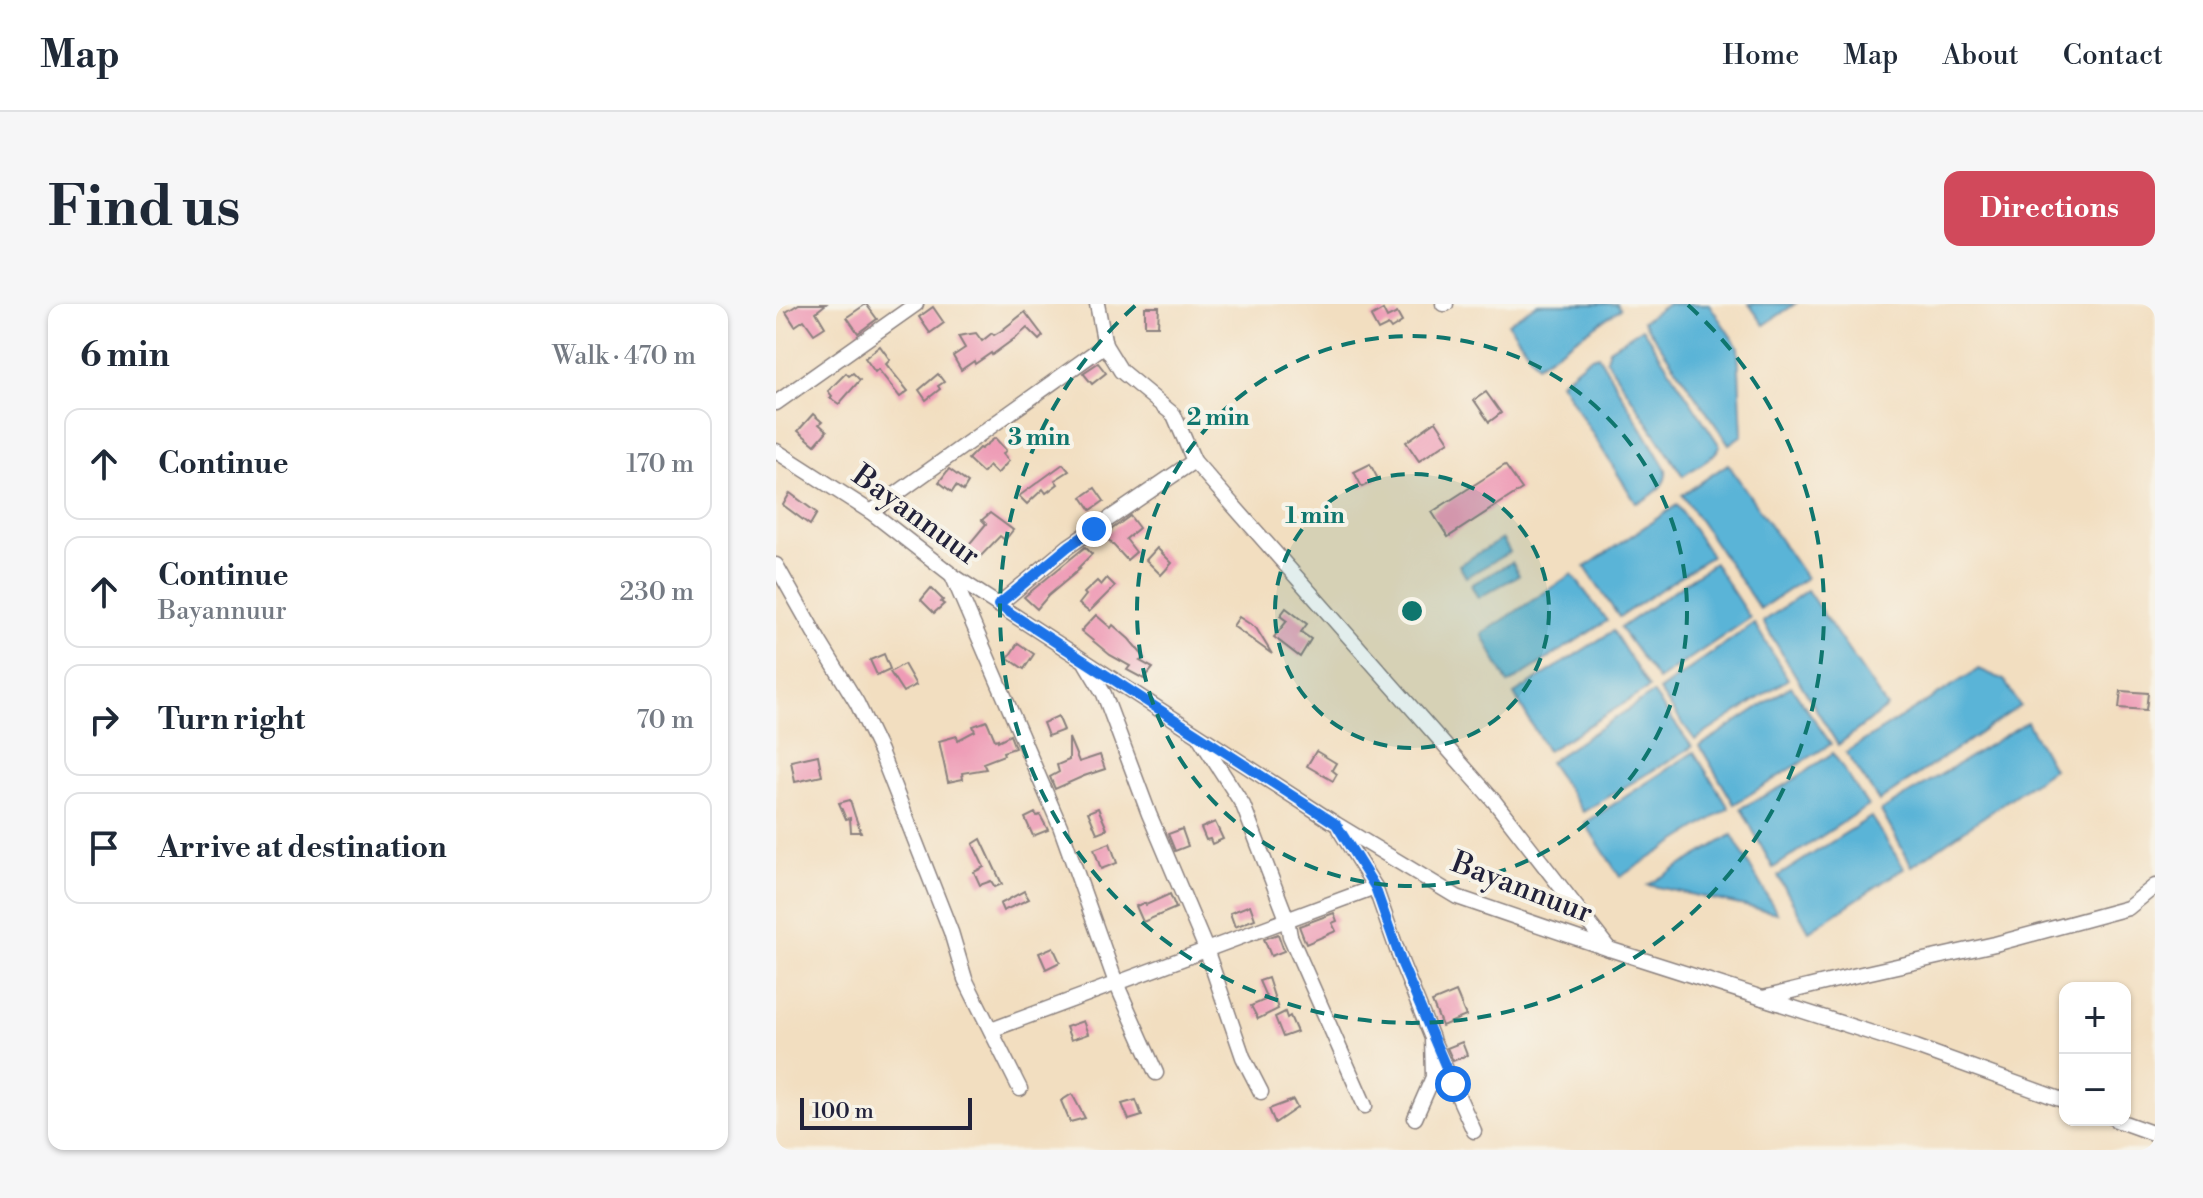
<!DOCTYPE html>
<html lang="en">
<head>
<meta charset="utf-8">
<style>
	body { margin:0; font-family:"Libre Bodoni",serif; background:#f6f6f7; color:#1f2937 }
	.controls { position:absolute; right:24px; bottom:24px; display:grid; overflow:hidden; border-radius:16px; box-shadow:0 2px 6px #0004 }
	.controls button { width:72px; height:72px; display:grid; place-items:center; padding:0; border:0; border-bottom:2px solid #e0e1e3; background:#fff; color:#1f2937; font:40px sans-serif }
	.scale { position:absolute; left:24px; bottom:20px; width:172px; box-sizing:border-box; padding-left:8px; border:4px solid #22223b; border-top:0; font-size:22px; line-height:28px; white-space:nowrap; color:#22223b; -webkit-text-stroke:6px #f7f3e8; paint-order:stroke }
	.stop { position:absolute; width:24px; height:24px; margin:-18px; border:6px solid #1a73e8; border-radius:50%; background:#fff }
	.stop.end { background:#1a73e8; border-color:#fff; box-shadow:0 2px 8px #0008 }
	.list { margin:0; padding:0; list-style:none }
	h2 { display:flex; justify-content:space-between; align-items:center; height:104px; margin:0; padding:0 32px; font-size:34px }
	h2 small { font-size:26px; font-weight:400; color:#747a83 }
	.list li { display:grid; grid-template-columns:52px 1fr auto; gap:24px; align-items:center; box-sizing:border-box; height:112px; margin:0 16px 16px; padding:0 16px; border:2px solid #e0e1e3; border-radius:16px }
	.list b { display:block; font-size:30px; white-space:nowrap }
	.list p { margin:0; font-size:26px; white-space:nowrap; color:#747a83 }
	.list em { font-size:26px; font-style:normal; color:#747a83 }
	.icon { flex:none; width:44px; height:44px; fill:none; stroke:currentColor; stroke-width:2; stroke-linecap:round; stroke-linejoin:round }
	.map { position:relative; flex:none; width:1379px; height:846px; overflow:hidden; border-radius:16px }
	header { display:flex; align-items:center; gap:48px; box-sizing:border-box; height:112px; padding:0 40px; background:#fff; border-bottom:2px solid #e0e1e3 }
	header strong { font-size:38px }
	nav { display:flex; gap:44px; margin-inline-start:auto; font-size:28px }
	.intro { display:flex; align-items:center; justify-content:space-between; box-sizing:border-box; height:192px; padding:0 48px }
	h1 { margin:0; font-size:56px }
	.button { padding:20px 36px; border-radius:16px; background:#d1495b; color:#fff; font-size:28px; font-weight:700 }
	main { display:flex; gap:48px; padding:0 48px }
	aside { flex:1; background:#fff; border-radius:16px; box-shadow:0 2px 6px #0004 }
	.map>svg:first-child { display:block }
	.water { fill:#5ab4d7; stroke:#3e6b89; stroke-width:2 }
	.building { fill:#ee9bb6 }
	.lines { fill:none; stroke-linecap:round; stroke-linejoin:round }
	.minor-casing { stroke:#8a807e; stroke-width:17 }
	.minor { stroke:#fff; stroke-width:14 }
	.route { stroke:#1a73e8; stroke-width:10 }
	.ring { fill:none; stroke:#0f766e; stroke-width:4; stroke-dasharray:14 10 }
	.labels { text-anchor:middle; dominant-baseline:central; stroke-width:8; stroke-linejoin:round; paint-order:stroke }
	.street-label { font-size:30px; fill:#22223b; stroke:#f7f3e8 }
	.centre { fill:#0f766e; stroke:#f7f3e8; stroke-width:4 }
	.ring-label { font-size:24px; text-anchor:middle; font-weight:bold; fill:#0f766e; stroke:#f7f3e8; stroke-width:8; stroke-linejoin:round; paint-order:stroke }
</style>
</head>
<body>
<header>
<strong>Map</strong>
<nav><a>Home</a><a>Map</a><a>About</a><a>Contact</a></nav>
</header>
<div class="intro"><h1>Find us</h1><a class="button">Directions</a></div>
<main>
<aside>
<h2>6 min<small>Walk · 470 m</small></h2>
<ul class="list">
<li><svg class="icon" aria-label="ahead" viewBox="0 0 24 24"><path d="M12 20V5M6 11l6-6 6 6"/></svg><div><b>Continue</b></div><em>170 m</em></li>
<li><svg class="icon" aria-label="ahead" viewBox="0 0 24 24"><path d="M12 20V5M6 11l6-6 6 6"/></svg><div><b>Continue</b><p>Bayannuur</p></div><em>230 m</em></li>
<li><svg class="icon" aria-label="right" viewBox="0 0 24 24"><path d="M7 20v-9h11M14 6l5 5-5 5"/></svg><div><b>Turn right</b></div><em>70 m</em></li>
<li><svg class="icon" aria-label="arrive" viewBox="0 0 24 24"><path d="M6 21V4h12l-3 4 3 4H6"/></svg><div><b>Arrive at destination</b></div></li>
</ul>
</aside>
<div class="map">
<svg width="1379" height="846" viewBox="0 0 1379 846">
	<rect width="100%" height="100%" fill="#f7f3e8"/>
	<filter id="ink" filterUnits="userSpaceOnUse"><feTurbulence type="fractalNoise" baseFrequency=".0125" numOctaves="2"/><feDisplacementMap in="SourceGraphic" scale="16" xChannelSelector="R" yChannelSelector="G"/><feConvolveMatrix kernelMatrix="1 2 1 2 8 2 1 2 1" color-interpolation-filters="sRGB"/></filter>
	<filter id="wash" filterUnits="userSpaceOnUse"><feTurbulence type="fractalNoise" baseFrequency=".006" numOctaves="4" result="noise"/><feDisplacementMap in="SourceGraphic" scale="32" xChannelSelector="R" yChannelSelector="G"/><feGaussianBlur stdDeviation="1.8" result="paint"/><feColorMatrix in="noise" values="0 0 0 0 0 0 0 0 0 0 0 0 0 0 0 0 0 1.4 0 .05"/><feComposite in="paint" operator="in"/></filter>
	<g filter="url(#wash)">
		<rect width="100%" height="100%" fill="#f2dec0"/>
		<g class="water">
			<polygon points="761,0 841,0 844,5 761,61 732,19"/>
			<polygon points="892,0 933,0 962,43 966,131 953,140 867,17"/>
			<polygon points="973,0 1019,0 988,21"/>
			<path d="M866 24 944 142C937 156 919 163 907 172L830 55 833 45Z"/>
			<path d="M822 51 890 165C893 180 874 195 860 199L784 78 813 54Z"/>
			<polygon points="952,160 1030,274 984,305 906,191"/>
			<polygon points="901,201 935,252 843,313 809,263"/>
			<polygon points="726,235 734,248 690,273 683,261"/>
			<polygon points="736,258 743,271 702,294 695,281"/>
			<polygon points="938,259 974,314 882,376 844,324"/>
			<polygon points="796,270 831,317 732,380 706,330"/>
			<polygon points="1031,286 1111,403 1062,441 987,318"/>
			<polygon points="978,319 1012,375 919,436 883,387"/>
			<polygon points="837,327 873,384 771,447 738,390"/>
			<polygon points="1203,365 1228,376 1244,402 1103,497 1070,448"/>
			<polygon points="1015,382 1055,440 958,500 924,442"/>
			<polygon points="877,389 916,443 807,508 773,458"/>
			<polygon points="1251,418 1277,465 1136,562 1105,507"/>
			<polygon points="918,448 953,504 844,573 809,519"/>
			<polygon points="1057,449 1092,502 997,564 965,504 1011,480"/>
			<polygon points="1095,513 1128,564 1033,627 1002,572"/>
			<polygon points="956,531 1001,609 872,581"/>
		</g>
		<g id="blocks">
			<g class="building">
				<polygon points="23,0 50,0 40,8 49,23 38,30 28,16 19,22 10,8"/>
				<polygon points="90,0 101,15 82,29 71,13"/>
				<polygon points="157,3 168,19 154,29 143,13"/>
				<polygon points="369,3 383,3 382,22 369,22"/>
				<polygon points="607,6 611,14 621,9 626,18 615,25 612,21 602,26 595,13"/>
				<polygon points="249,8 267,32 263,36 251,24 242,32 216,51 215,49 199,60 198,57 185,66 177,52 189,44 182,32 200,29 206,37 216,29 218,31 225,27"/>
				<polygon points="104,42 114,56 110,60 132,87 124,93 102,65 99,68 89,54"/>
				<polygon points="322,59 330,69 316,80 307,69"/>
				<polygon points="70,69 73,72 77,69 84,76 63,100 54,94 56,92 52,87"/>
				<polygon points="162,70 168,78 162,82 164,85 150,96 143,86"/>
				<polygon points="710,88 725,109 713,118 698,96"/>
				<polygon points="37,110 46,118 43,120 51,127 39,141 22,127"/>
				<polygon points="660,117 673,137 643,157 630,138"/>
				<polygon points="219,134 230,146 227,150 233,157 221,170 213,162 207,169 192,155 203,144 205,145"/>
				<polygon points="287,160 293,167 279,176 282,180 270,189 267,185 251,200 243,192"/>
				<polygon points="594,160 602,175 586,183 578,168"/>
				<polygon points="729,161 746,185 672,233 656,208"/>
				<polygon points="173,165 192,179 187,187 180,182 176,188 163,178"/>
				<polygon points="319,184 328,197 315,206 306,193"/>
				<polygon points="14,189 41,209 34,221 7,201"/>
				<polygon points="214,209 237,226 229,236 224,232 203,254 190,244 210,220 206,216"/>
				<polygon points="354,212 363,224 350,235 360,248 351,256 328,231"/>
				<polygon points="309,243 316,250 302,264 304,265 272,292 261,305 248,293"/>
				<polygon points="381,244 396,259 385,271 370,256"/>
				<polygon points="331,274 339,282 313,308 303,300 310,291 308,289 321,277 325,281"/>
				<polygon points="155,284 167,296 165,298 168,300 158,309 145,296"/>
				<polygon points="510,304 531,320 525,328 535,335 524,353 498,333 511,317 504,312"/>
				<polygon points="320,311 335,324 337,321 353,335 369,354 364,357 377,364 368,375 351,366 354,362 334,351 305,327"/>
				<polygon points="463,313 480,324 496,350 457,322"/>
				<polygon points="242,339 258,350 248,365 232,354"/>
				<polygon points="108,350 114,365 101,371 94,356"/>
				<polygon points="128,360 140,381 127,388 114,368"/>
				<polygon points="1345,387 1372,389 1370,406 1343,404"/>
				<polygon points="282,412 288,426 272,432 267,419"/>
				<polygon points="211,417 219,436 222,435 222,437 234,431 239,444 227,448 228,451 207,459 210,465 186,469 187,475 172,478 163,437 181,432 182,436 199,427 197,422"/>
				<polygon points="293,434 303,458 324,451 329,465 308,472 279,485 274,473 283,468 281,461 293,456"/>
				<polygon points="540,447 560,459 556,466 561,470 557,477 531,462"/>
				<polygon points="42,451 46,472 19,478 15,457"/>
				<polygon points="74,496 79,512 85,528 75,528 74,514 70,515 63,499"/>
				<polygon points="322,504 331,525 321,529 312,508"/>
				<polygon points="259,509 261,512 264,511 272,526 257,532 249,514"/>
				<polygon points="439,518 447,535 436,540 434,535 430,536 425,524"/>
				<polygon points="406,525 412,542 399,547 392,530"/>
				<polygon points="205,535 226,580 219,583 215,577 204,581 198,568 208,563 197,540"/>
				<polygon points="334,539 341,559 325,565 318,545"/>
				<polygon points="248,587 253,595 227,607 224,600"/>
				<polygon points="394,590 400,604 367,618 360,602 369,599 370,601"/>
				<polygon points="474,601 479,615 459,623 454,609"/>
				<polygon points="558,609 561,617 556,619 560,627 530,640 523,622"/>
				<polygon points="502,630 508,647 495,652 488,635"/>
				<polygon points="277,643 284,658 270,665 263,649"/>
				<polygon points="492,674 502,705 482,715 475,702 491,695 483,677"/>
				<polygon points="680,688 690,712 666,722 656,698"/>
				<polygon points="509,708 511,714 514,712 521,728 507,733 499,713"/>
				<polygon points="307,717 312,730 295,736 290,723"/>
				<polygon points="686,738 691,751 677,757 671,744"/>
				<polygon points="296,790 309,814 294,818 285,797"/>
				<polygon points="360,796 366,812 353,816 346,800"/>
				<polygon points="517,796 521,804 499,819 493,805"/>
			</g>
		</g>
	</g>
	<g filter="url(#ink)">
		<use href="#blocks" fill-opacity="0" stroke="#8a807e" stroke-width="2"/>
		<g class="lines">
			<defs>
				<g id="minor">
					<polyline points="321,0 329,41 345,67 398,111 418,157 718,497 833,645"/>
					<polyline points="667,0 670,0"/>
					<polyline points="0,99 140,0"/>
					<polyline points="0,147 95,208 176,271 560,520 681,593 833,645 1140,743 1289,797"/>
					<polyline points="95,208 329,41"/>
					<polyline points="0,261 43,337 81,399 104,447 175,628 189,675 244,785"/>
					<polyline points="176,271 284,522 340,679 380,769"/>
					<polyline points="222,301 293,242 418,157"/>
					<polyline points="310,360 328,390 373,510 430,645 467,753 485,788"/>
					<polyline points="425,436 467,501 511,615 514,632 589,802"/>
					<polyline points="599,583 626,660 656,734 657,773 639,814"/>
					<polyline points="987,694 1081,671 1219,640 1352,604 1379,582"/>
					<polyline points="215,726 599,583 563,525"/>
					<polyline points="659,741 698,827"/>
					<polyline points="1340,816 1379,830"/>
				</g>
			</defs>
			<use href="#minor" class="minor-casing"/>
			<use href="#minor" class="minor"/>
		</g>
	</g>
	<g class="lines" filter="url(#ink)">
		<polyline class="route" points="318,225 293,242 222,301 560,520 599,583 626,660 677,780"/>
	</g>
	<circle cx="636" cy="307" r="137" fill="#0f766e" fill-opacity=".12"/>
	<g class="ring">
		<circle cx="636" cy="307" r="137"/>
		<circle cx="636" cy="307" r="275"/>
		<path d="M912 1A412 412 0 1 1 360 1"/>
	</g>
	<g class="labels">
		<g class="street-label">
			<text transform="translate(140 212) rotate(36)">Bayannuur</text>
			<text transform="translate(746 584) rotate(21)">Bayannuur</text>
		</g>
	</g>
	<circle cx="636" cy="307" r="12" class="centre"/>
	<g class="ring-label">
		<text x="442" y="121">2 min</text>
		<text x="263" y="141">3 min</text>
		<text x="539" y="219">1 min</text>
	</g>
</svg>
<div class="controls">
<button>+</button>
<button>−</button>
</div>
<div class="scale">100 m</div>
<div class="stop" style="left:677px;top:780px"></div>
<div class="stop end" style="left:318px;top:225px"></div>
</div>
</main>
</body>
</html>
